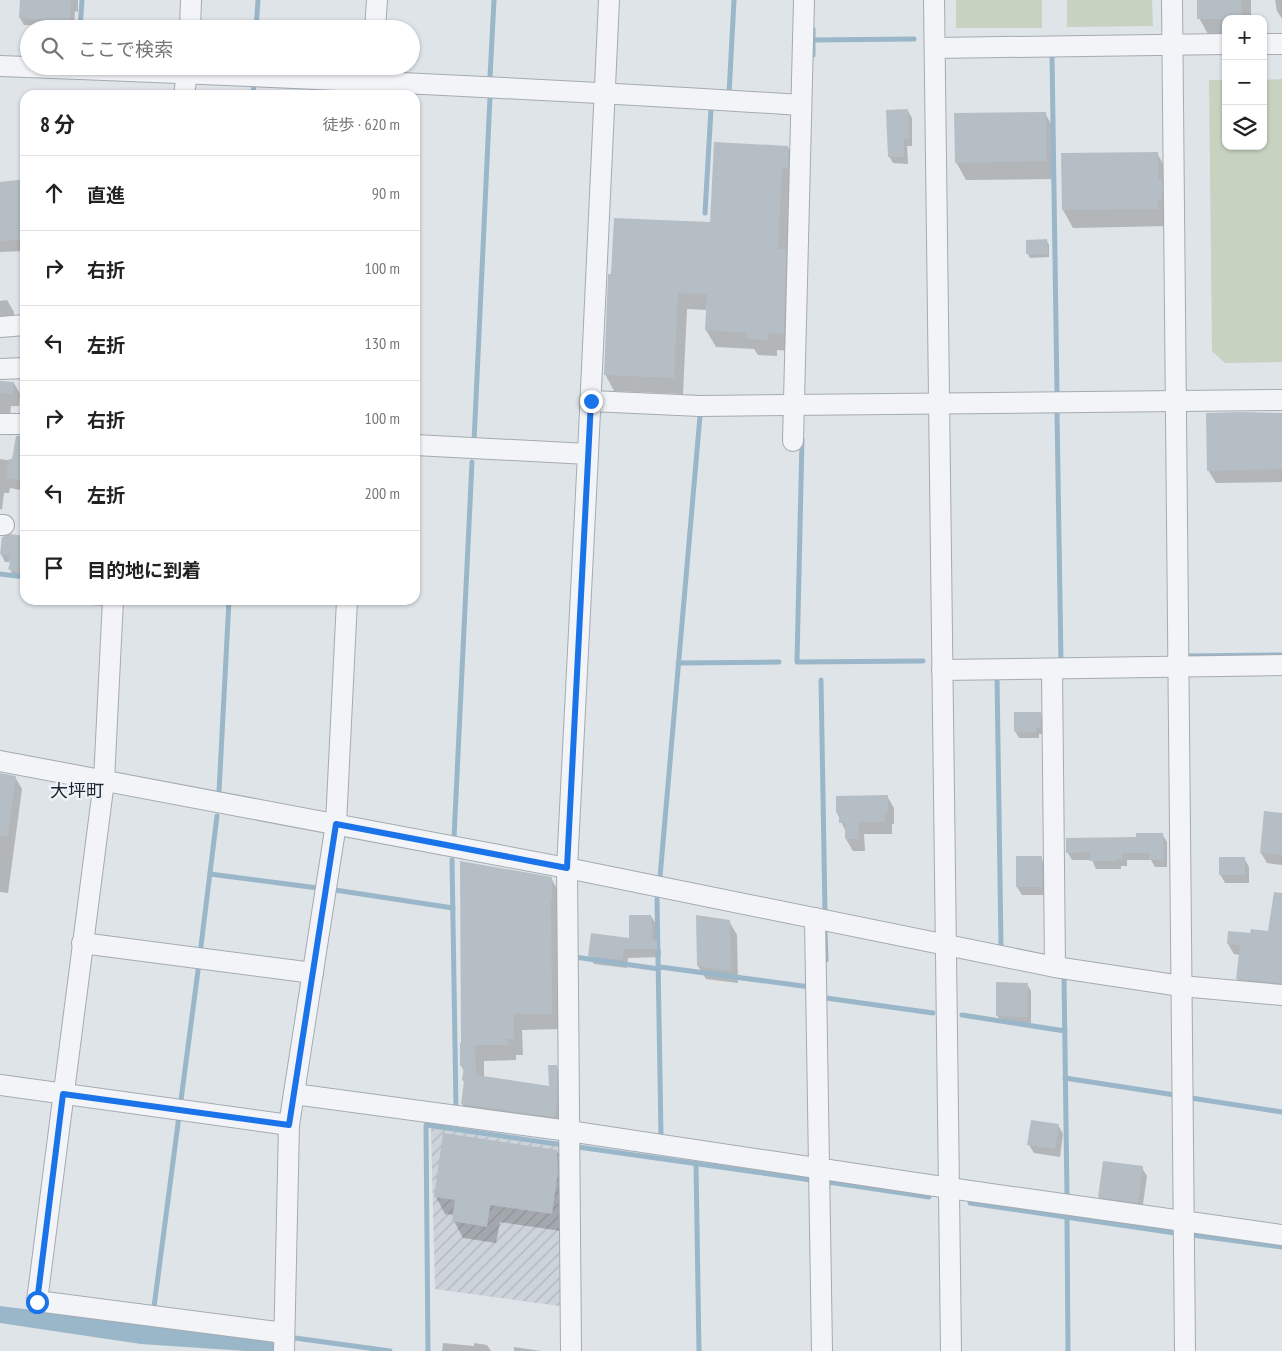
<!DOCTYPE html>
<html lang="ja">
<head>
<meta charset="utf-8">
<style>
	body { margin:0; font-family:"PT Sans Narrow","Noto Sans JP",sans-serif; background:#f6f6f6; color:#222 }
	.controls { position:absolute; right:15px; top:15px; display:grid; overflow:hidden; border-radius:10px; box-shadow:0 1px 4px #0004 }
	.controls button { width:45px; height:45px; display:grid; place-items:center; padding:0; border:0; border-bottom:1px solid #e0e0e0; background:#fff; color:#222; font:25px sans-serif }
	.stop { position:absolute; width:15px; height:15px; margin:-11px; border:4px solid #1a73e8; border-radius:50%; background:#fff }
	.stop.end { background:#1a73e8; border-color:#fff; box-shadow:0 1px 5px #0008 }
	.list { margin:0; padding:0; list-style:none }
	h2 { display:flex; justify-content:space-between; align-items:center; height:65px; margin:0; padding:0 20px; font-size:21px }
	h2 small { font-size:16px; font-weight:400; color:#767676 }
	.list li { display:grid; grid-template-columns:32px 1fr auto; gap:15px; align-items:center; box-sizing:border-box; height:75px; padding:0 20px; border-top:1px solid #e0e0e0 }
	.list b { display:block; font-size:19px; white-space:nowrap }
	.list em { font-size:16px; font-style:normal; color:#767676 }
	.icon { flex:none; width:28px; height:28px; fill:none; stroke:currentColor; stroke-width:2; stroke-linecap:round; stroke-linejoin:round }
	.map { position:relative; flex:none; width:1282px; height:1351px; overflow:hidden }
	.search { position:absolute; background:#fff; box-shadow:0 1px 4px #0004; left:20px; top:20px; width:400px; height:55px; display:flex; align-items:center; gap:12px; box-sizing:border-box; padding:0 18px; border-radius:28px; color:#767676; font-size:19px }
	.panel { position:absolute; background:#fff; box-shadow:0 1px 4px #0004; left:20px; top:90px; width:400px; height:515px; border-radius:15px }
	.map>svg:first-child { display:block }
	.industrial { fill:url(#industrial-furrows) }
	.pitch { fill:#c7d2c0 }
	.water { fill:#9ab6c9 }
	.shadow { fill:#0003 }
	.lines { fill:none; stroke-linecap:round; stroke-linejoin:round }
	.stream { stroke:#9ab6c9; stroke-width:5 }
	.building { fill:#b6bec5 }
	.minor-casing { stroke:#a4abb2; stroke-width:22 }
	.minor { stroke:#f2f4f7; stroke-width:20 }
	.route { stroke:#1a73e8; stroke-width:6 }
	.labels { text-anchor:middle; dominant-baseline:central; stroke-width:5; stroke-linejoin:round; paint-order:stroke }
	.quarter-label { font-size:18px; fill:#1a2430; stroke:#eff2f6 }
</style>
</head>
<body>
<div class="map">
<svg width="1282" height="1351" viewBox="0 0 1282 1351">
	<defs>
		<pattern id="industrial-furrows" width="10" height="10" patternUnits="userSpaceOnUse" patternTransform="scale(1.25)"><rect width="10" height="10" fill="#cdd3da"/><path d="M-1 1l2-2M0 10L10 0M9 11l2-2" fill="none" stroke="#b0b6bc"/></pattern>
	</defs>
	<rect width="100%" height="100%" fill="#dfe4e8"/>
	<polygon class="industrial" points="431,1128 564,1148 567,1307 435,1289"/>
	<g class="pitch">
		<rect x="956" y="0" width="86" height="28"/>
		<polygon points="1067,0 1152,0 1153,26 1067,27"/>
		<polygon points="1282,79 1282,362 1225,363 1212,351 1209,80 1226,80 1226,146 1263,146 1263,80"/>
	</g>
	<polygon class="water" points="0,1306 278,1341 278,1351 246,1351 141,1344 0,1323"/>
	<g class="shadow">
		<polygon points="21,0 78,0 78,12 75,11 74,28 24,25 20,18"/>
		<polygon points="1198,0 1251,0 1251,19 1226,19 1226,36 1209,36 1199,18"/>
		<polygon points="1275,0 1282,0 1282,19 1277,11"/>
		<polygon points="328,66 365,66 364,74 331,72"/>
		<polygon points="908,111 912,118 912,146 907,146 908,164 893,163 889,156"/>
		<polygon points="1045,113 1055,131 1056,179 966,180 956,162"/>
		<polygon points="788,147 797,164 793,351 777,350 777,356 758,355 754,349 716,347 706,330 707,310 687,309 683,394 614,391 605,374 712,223"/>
		<polygon points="1157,153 1167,171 1168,226 1073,228 1063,210"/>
		<polygon points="0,183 25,226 25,308 24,251 0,252"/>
		<polygon points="1047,241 1049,245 1049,257 1030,258 1028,254"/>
		<polygon points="7,300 14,312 14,325 0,328 0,301"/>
		<polygon points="0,382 14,383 20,394 19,406 11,406 9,423 0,425"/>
		<polygon points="1282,414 1282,482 1216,483 1208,470"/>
		<polygon points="25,436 25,491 10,488 9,493 4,493 2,510 0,509 0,459 13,461"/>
		<polygon points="23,528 25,529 25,580 14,577 10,569 11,565 10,562 5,562 1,554 20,536"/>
		<polygon points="86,600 110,600 106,606 89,605"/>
		<polygon points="1040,713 1044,720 1044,734 1039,734 1039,738 1019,738 1015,731"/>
		<polygon points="0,774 15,777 22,789 8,893 0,892"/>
		<polygon points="887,796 894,808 894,824 892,824 892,834 864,834 865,851 853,851 846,839 846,832 837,813"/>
		<polygon points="1282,814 1282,865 1267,863 1261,853"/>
		<polygon points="1162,834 1167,842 1167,867 1155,867 1151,860 1127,860 1127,866 1121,866 1121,869 1096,869 1092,860 1072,860 1068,853"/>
		<polygon points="1041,858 1046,866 1046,895 1022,895 1017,887"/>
		<polygon points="1244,858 1249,867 1249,883 1225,883 1220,874"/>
		<polygon points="551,878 560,894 560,1029 522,1030 523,1055 516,1055 516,1060 484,1061 484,1077 550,1087 556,1066 565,1082 565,1120 471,1120 462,1104 465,1084 463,1080 464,1071 461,1065"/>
		<polygon points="651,916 656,924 656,942 661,951 661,957 628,958 627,968 594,964 590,956 630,939"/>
		<polygon points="729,921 737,935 738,983 706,979 698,966"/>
		<polygon points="1282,928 1282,994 1243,989 1237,979 1240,955 1234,954 1228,944 1251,934 1269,932"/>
		<polygon points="1027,984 1031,991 1031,1023 1001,1022 997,1015"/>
		<polygon points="1058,1125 1063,1134 1060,1157 1034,1153 1029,1145"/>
		<polygon points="557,1151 567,1168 561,1231 500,1222 496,1243 463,1238 454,1221 454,1215 445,1214 436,1197"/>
		<polygon points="1142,1168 1147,1176 1142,1211 1104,1205 1099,1197"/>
		<polygon points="443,1343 474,1346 474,1343 487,1345 491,1351 442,1351"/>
		<polygon points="514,1347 541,1351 514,1351"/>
	</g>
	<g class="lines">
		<g class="stream">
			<polyline points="80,29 82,0"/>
			<polyline points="256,29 258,0"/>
			<polyline points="813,40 914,39"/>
			<polyline points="813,55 813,29"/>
			<polyline points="1052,55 1057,394"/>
			<polyline points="490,77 494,0"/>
			<polyline points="729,94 734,0"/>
			<polyline points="253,95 254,85"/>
			<polyline points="705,213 711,109"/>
			<polyline points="1057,412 1061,663"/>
			<polyline points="802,439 797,662 923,661"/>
			<polyline points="474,442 490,97"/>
			<polyline points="0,574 25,577"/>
			<polyline points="1186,656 1282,655"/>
			<polyline points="678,663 779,662"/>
			<polyline points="997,677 1001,946"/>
			<polyline points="821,680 825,912"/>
			<polyline points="219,792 229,600"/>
			<polyline points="454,838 472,462"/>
			<polyline points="452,860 456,1106"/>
			<polyline points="210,874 318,888"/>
			<polyline points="660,877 700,416"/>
			<polyline points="335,890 453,908"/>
			<polyline points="657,899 661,1137"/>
			<polyline points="825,931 826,960"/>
			<polyline points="200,954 217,816"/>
			<polyline points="575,957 659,969"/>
			<polyline points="660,967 810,987"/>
			<polyline points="1064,977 1067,1195"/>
			<polyline points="826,998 933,1013"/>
			<polyline points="962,1015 1065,1031"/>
			<polyline points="1065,1078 1175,1095"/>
			<polyline points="1191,1098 1282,1112"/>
			<polyline points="181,1100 199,963"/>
			<polyline points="578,1147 811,1180"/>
			<polyline points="696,1164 699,1351"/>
			<polyline points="828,1186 828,1182 929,1197"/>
			<polyline points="970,1203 1175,1233"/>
			<polyline points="1067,1218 1068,1351"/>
			<polyline points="1192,1235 1282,1247"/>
			<polyline points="154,1307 179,1116"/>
			<polyline points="295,1338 390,1351"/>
			<polyline points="428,1351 426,1125 563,1145"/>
		</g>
	</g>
	<g class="building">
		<polygon points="20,0 71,0 70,21 19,18"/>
		<polygon points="1197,0 1241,0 1242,15 1237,15 1237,19 1197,19"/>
		<polygon points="908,109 909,139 904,139 904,157 888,157 886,110"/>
		<polygon points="1046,112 1046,161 955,163 954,113"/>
		<polygon points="714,142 788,146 788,168 782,168 778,249 786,249 784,334 768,333 768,340 747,339 747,333 705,330 707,294 678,293 674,378 604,375 608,274 611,274 614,218 710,222"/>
		<polygon points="1158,152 1158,179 1162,179 1162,201 1158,201 1158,209 1062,210 1061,153"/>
		<polygon points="25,179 25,239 0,241 0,182"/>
		<polygon points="1047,239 1048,254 1026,254 1026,240"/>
		<polygon points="0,381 14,382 13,394 0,393"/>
		<polygon points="1240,412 1282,413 1282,469 1207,471 1206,413"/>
		<polygon points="16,436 25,436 25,481 6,478 9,459 12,459"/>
		<polygon points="11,534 25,536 25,575 8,569 10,563 8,562 10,555 0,554 2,537"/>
		<polygon points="1014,712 1041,712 1041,728 1036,728 1036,732 1014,732"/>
		<polygon points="0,773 16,776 8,837 0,836"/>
		<polygon points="888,795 888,812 885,812 885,822 858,822 859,839 845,839 845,823 839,823 839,813 836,813 836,796"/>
		<polygon points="1264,811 1282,813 1282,855 1260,853"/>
		<polygon points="1136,833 1163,833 1164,860 1149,860 1149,853 1123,853 1123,859 1117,859 1117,861 1090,861 1090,852 1066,853 1066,838 1136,837"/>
		<rect x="1016" y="856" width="26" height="31"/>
		<rect x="1219" y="857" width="26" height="18"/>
		<polygon points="460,861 552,877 552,900 551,900 552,1014 514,1014 514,1039 507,1039 508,1045 475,1045 476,1075 549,1086 548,1065 557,1065 557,1103 555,1117 461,1104 464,1081 462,1080 464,1066 460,1066 460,1043 461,1043"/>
		<polygon points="1274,892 1282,893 1282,983 1236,979 1240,945 1227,944 1228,931 1250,933 1251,929 1268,931"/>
		<polygon points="629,915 651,915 652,940 648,940 657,941 657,949 624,949 622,960 588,956 591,933 629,938"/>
		<polygon points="696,915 730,920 731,971 697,966"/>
		<polygon points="996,982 1028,983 1028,1017 996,1016"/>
		<polygon points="1031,1120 1059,1124 1055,1149 1027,1145"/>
		<polygon points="443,1133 557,1150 558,1172 552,1214 490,1205 487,1227 452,1221 455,1200 434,1197"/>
		<polygon points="1103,1161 1143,1166 1138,1203 1098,1197"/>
	</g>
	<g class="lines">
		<defs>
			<g id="minor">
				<polyline points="934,0 951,1351"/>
				<polyline points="1172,0 1185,1351"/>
				<polyline points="190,29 191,0"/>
				<polyline points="375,29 377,0"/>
				<polyline points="1263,44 1282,44"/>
				<polyline points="935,48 1226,44"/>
				<path d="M0 66C267 76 534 88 801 105"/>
				<polyline points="184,95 188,66"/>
				<polyline points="0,327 25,325"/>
				<polyline points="0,369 25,368"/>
				<polyline points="591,401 700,406 1282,400"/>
				<polyline points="0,424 25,424"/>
				<polyline points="793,441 804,0"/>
				<polyline points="415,445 588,454"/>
				<polyline points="0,525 4,525"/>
				<polyline points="113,600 104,781 37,1301 284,1333"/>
				<polyline points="1052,669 1055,967"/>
				<polyline points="942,670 1282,665"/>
				<polyline points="0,761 567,868 1055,967 1181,986 1282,995"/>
				<polyline points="815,918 822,1351"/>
				<polyline points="82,943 313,973"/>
				<polyline points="0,1085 289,1125"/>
				<polyline points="294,1094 569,1131 949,1188 1282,1235"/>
				<polyline points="284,1351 289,1125 336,824 347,600"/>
				<polyline points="571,1351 567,868 588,454 609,0"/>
			</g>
		</defs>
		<use href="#minor" class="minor-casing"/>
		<use href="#minor" class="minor"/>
	</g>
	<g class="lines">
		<polyline class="route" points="37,1302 63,1094 289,1125 336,824 567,868 591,401"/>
	</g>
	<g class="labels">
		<g class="quarter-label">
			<text x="77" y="790">大坪町</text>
		</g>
	</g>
</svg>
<div class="controls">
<button>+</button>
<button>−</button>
<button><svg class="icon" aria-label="layers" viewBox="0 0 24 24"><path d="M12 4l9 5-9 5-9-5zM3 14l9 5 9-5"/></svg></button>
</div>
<div class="stop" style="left:37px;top:1302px"></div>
<div class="stop end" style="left:591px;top:401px"></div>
<div class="search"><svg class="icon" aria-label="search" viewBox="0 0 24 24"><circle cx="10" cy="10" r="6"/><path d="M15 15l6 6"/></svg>ここで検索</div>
<section class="panel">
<h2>8 分<small>徒歩 · 620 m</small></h2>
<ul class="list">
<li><svg class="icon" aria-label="ahead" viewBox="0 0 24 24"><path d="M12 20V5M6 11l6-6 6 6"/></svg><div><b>直進</b></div><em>90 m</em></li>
<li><svg class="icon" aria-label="right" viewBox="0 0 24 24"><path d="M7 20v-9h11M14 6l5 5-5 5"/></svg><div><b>右折</b></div><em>100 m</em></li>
<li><svg class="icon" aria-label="left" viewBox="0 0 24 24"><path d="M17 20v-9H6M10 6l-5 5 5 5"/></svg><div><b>左折</b></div><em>130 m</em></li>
<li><svg class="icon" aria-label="right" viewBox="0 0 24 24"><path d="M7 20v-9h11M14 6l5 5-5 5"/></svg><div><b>右折</b></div><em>100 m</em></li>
<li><svg class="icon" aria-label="left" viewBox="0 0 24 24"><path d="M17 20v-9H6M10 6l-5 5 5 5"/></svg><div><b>左折</b></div><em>200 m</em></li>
<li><svg class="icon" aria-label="arrive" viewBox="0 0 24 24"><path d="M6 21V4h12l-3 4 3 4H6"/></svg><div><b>目的地に到着</b></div></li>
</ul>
</section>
</div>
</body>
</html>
